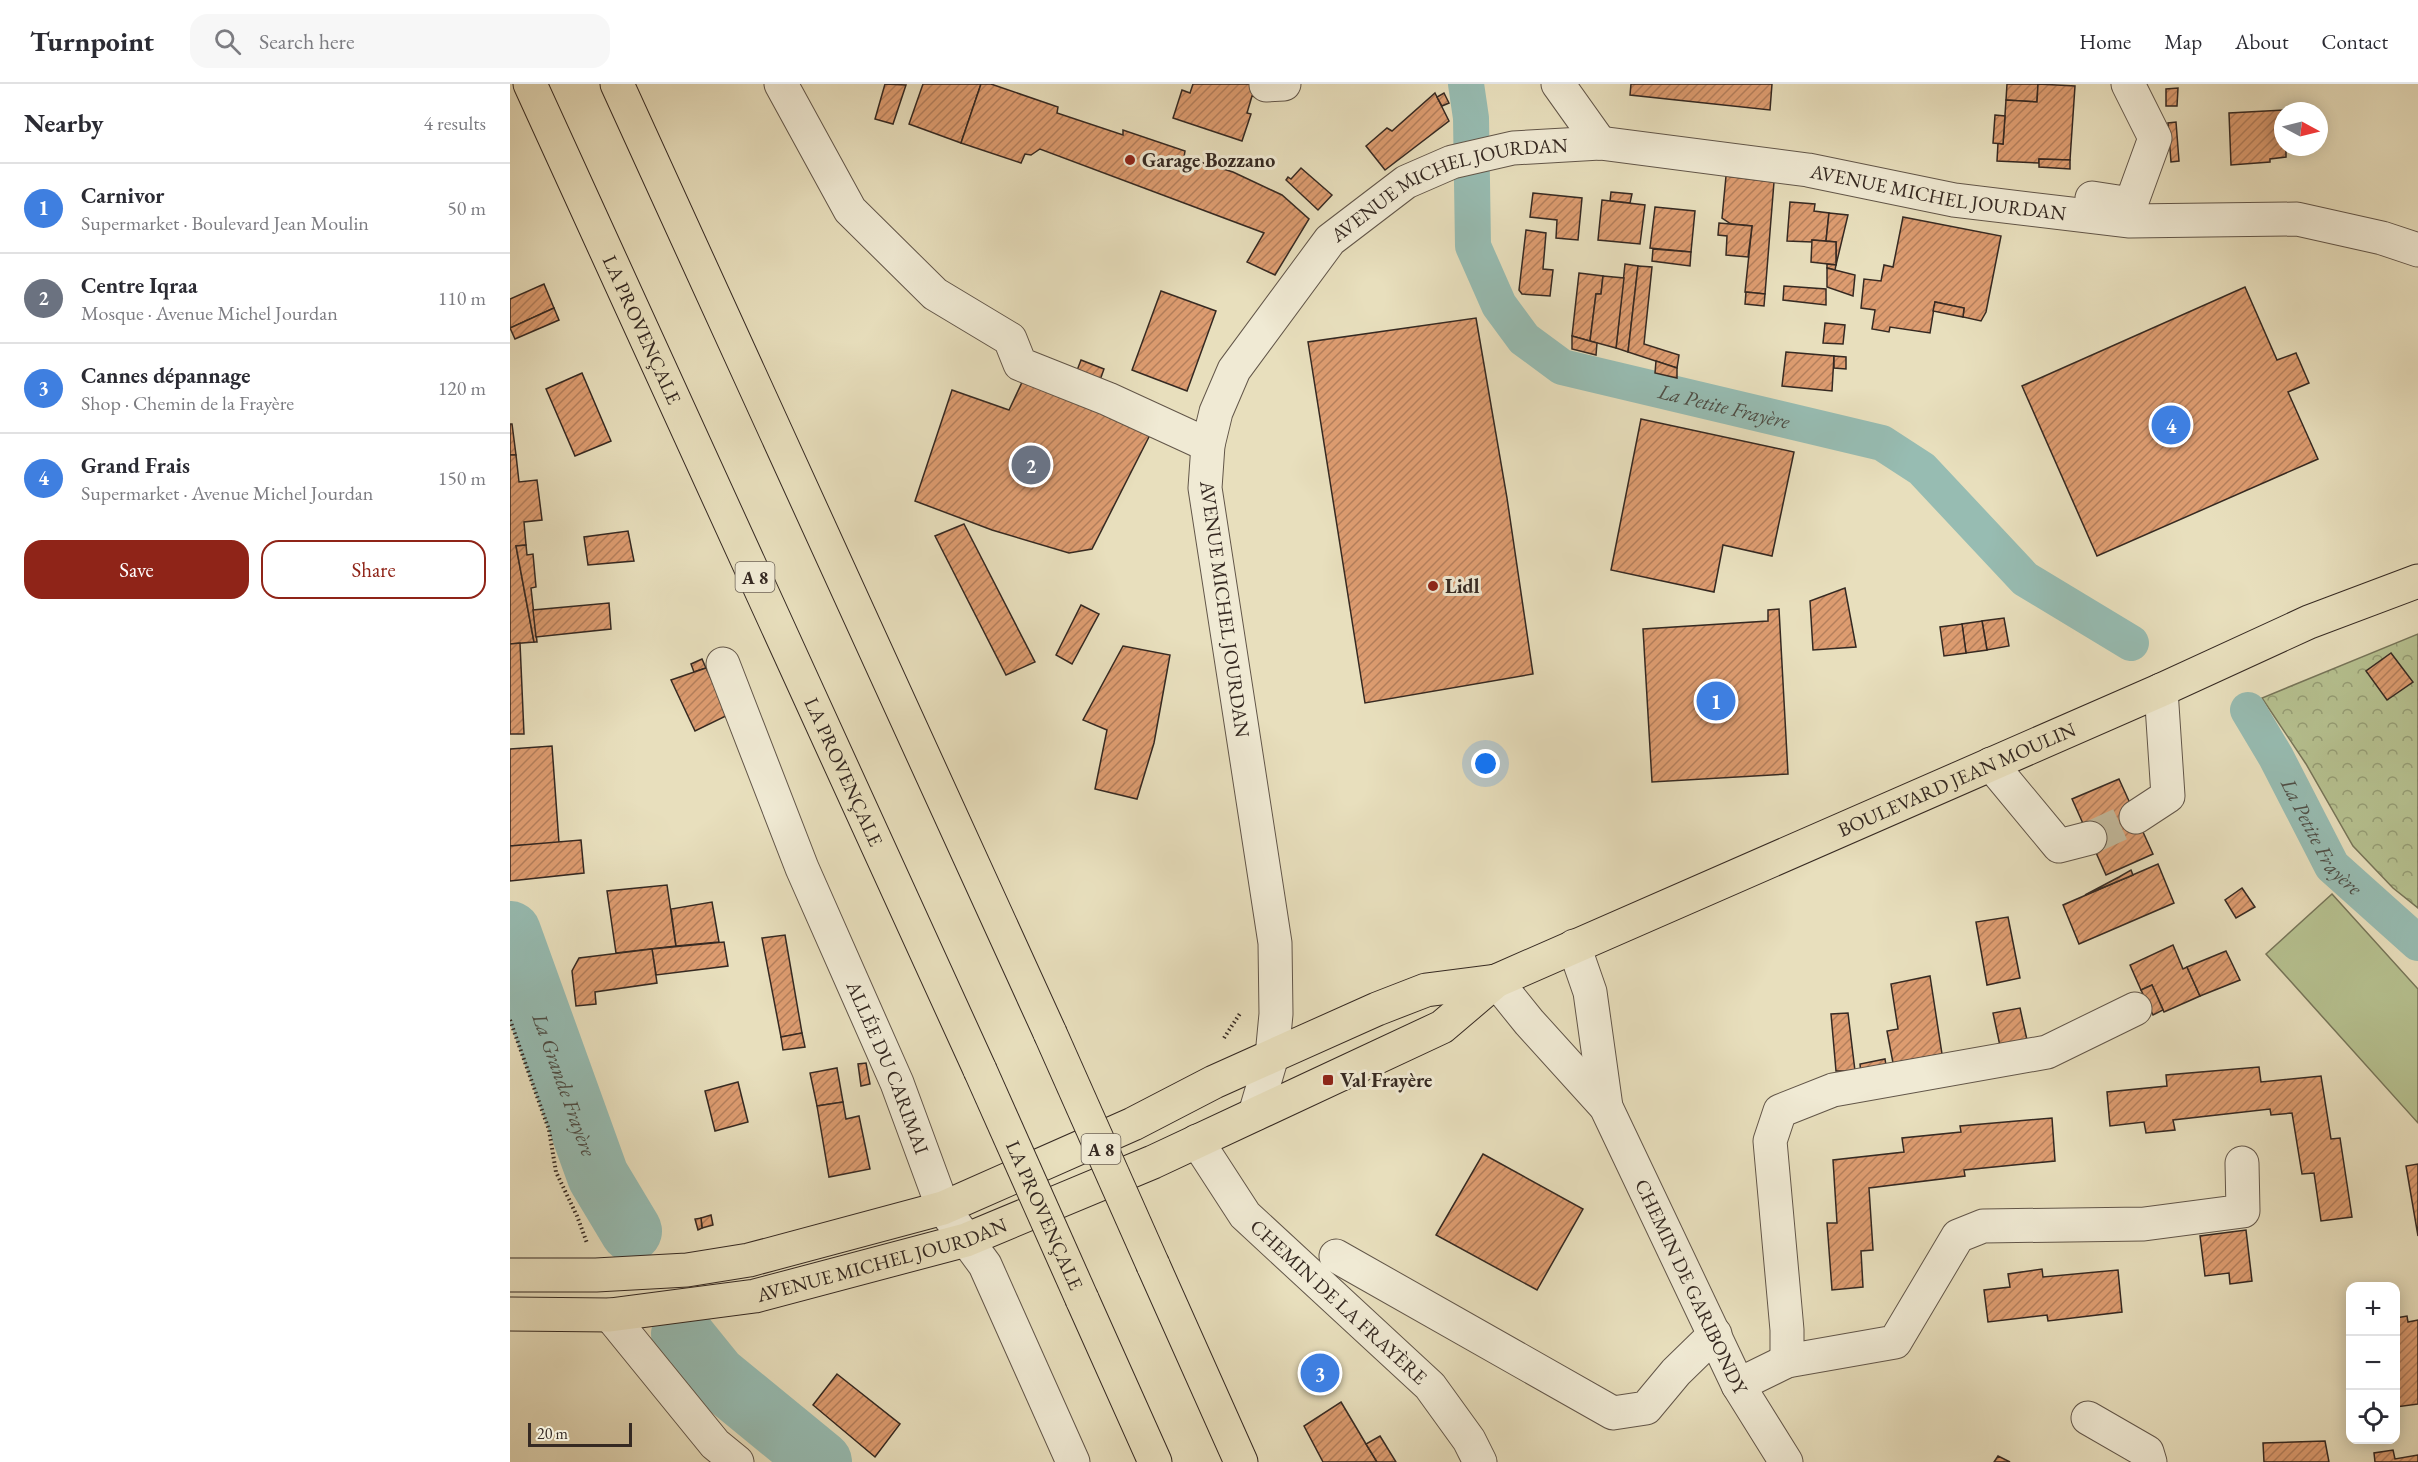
<!DOCTYPE html>
<html lang="en">
<head>
<meta charset="utf-8">
<style>
	body { margin:0; font-family:"EB Garamond",serif; background:#f7f7f7; color:#2b2b33 }
	.controls { position:absolute; right:18px; bottom:18px; display:grid; overflow:hidden; border-radius:12px; box-shadow:0 3px 15px #0003 }
	.controls button { width:54px; height:54px; display:grid; place-items:center; padding:0; border:0; border-bottom:2px solid #e1e1e2; background:#fff; color:#2b2b33; font:30px sans-serif }
	.compass { position:absolute; left:1764px; top:18px; width:54px; height:54px; border-radius:50%; background:#fff; box-shadow:0 3px 15px #0003; rotate:97deg }
	.scale { position:absolute; left:18px; bottom:15px; width:104px; box-sizing:border-box; padding-left:6px; border:3px solid #352922; border-top:0; font-size:16px; line-height:21px; white-space:nowrap; color:#352922; -webkit-text-stroke:4px #f0ead4; paint-order:stroke }
	.you { position:absolute; left:976px; top:680px; width:21px; height:21px; margin:-15px; border:4px solid #fff; border-radius:50%; background:#1a73e8; box-shadow:0 0 0 9px #1a73e833 }
	.badge { display:grid; place-items:center; width:39px; height:39px; border-radius:50%; background:#8f2418; color:#fff; font-size:20px; font-weight:700 }
	.pin { position:absolute; translate:-50% -50%; border:3px solid #fff; box-shadow:0 2px 6px #0006 }
	.list { margin:0; padding:0; list-style:none }
	h2 { display:flex; justify-content:space-between; align-items:center; height:78px; margin:0; padding:0 24px; font-size:26px }
	h2 small { font-size:20px; font-weight:400; color:#7c7c81 }
	.list li { display:grid; grid-template-columns:39px 1fr auto; gap:18px; align-items:center; box-sizing:border-box; height:90px; padding:0 24px; border-top:2px solid #e1e1e2 }
	.list b { display:block; font-size:22px; white-space:nowrap }
	.list p { margin:0; font-size:20px; white-space:nowrap; color:#7c7c81 }
	.list em { font-size:20px; font-style:normal; color:#7c7c81 }
	.actions { display:flex; gap:12px; padding:18px 24px }
	.actions a { flex:1; padding:14px 0; border:2px solid #8f2418; border-radius:18px; text-align:center; font-size:21px; color:#8f2418 }
	.actions .main { background:#8f2418; color:#fff }
	.icon { flex:none; width:33px; height:33px; fill:none; stroke:currentColor; stroke-width:2; stroke-linecap:round; stroke-linejoin:round }
	.map { position:relative; flex:none; width:1908px; height:1378px; overflow:hidden }
	header { display:flex; align-items:center; gap:36px; box-sizing:border-box; height:84px; padding:0 30px; background:#fff; border-bottom:2px solid #e1e1e2 }
	header strong { font-size:28px }
	nav { display:flex; gap:33px; margin-inline-start:auto; font-size:21px }
	.search { width:420px; height:54px; background:#f7f7f7; display:flex; align-items:center; gap:15px; box-sizing:border-box; padding:0 21px; border-radius:18px; color:#7c7c81; font-size:22px }
	main { display:flex }
	aside { flex:1; background:#fff }
	.map>svg:first-child { display:block }
	.green { fill:#b6c190; stroke:#767559; stroke-width:1.5 }
	.park { fill:url(#park-crowns); stroke:#767559; stroke-width:1.5 }
	.lines { fill:none; stroke-linecap:round; stroke-linejoin:round }
	.canal { stroke:#97bcb2; stroke-width:36 }
	.river { stroke:#97bcb2; stroke-width:62 }
	.building { fill:url(#building-hatch); stroke:#352922; stroke-width:1.5 }
	.minor-tunnel { stroke:#c4bb9e; stroke-width:33; stroke-dasharray:33 16; stroke-linecap:butt }
	.minor-casing { stroke:#625649; stroke-width:35 }
	.major-casing { stroke:#352922; stroke-width:35 }
	.highway-casing { stroke:#352922; stroke-width:35 }
	.path { stroke:#352922; stroke-width:4; stroke-dasharray:1.5 3; stroke-linecap:butt }
	.minor { stroke:#f0ead4; stroke-width:33 }
	.major { stroke:#e8dfbd; stroke-width:33 }
	.highway { stroke:#e8dfbd; stroke-width:33 }
	.highway-bridge-casing { stroke:#352922; stroke-width:35; stroke-linecap:butt }
	.highway-bridge { stroke:#e8dfbd; stroke-width:33 }
	.poi-dot { fill:#8f2418; stroke:#f0ead4; stroke-width:2 }
	.labels { text-anchor:middle; dominant-baseline:central; stroke-width:6; stroke-linejoin:round; paint-order:stroke }
	.shield { fill:#f0ead4; stroke:#6d6357; stroke-width:1.5 }
	.shield-label { font-size:18px; font-weight:bold; fill:#352922 }
	.poi-label { font-size:20px; font-weight:bold; fill:#352922; stroke:#f0ead4; text-anchor:start }
	.street-label { font-size:20px; fill:#352922; stroke:#f0ead4 }
	.water-label { font-size:21px; font-style:italic; fill:#4e4e46; stroke:#f0ead4 }
</style>
</head>
<body>
<header>
<strong>Turnpoint</strong>
<div class="search"><svg class="icon" aria-label="search" viewBox="0 0 24 24"><circle cx="10" cy="10" r="6"/><path d="M15 15l6 6"/></svg>Search here</div>
<nav><a>Home</a><a>Map</a><a>About</a><a>Contact</a></nav>
</header>
<main>
<aside>
<h2>Nearby<small>4 results</small></h2>
<ul class="list">
<li><span class="badge" style="background:#3f7fe0">1</span><div><b>Carnivor</b><p>Supermarket · Boulevard Jean Moulin</p></div><em>50 m</em></li>
<li><span class="badge" style="background:#6b7280">2</span><div><b>Centre Iqraa</b><p>Mosque · Avenue Michel Jourdan</p></div><em>110 m</em></li>
<li><span class="badge" style="background:#3f7fe0">3</span><div><b>Cannes dépannage</b><p>Shop · Chemin de la Frayère</p></div><em>120 m</em></li>
<li><span class="badge" style="background:#3f7fe0">4</span><div><b>Grand Frais</b><p>Supermarket · Avenue Michel Jourdan</p></div><em>150 m</em></li>
</ul>
<div class="actions"><a class="main">Save</a><a>Share</a></div>
</aside>
<div class="map">
<svg width="1908" height="1378" viewBox="0 0 1908 1378">
	<defs>
		<pattern id="park-crowns" width="20" height="18" patternUnits="userSpaceOnUse" patternTransform="scale(1.5)"><rect width="20" height="18" fill="#b6c190"/><path d="M2 6a3 3 0 1 1 6 0M12 15a3 3 0 1 1 6 0" fill="none" stroke="#959d75"/></pattern>
		<pattern id="building-hatch" width="6" height="6" patternUnits="userSpaceOnUse" patternTransform="scale(1.5)"><rect width="6" height="6" fill="#dd9c70"/><path d="M-1 1l2-2M0 6l6-6M5 7l2-2" fill="none" stroke="#b47f5c"/></pattern>
	</defs>
	<rect width="100%" height="100%" fill="#e8dfbd"/>
	<filter id="stains"><feTurbulence type="fractalNoise" baseFrequency=".00333" numOctaves="4"/><feColorMatrix values="0 0 0 0 .2 0 0 0 0 .09 0 0 0 0 .02 0 0 0 .5 -.17"/></filter>
	<radialGradient id="worn" r=".72"><stop offset=".6" stop-color="#630" stop-opacity="0"/><stop offset="1" stop-color="#630" stop-opacity=".3"/></radialGradient>
	<polygon class="green" points="1822,810 1908,905 1908,1039 1756,870"/>
	<polygon class="park" points="1908,550 1908,824 1883,804 1843,762 1796,680 1752,614"/>
	<g class="lines">
		<g class="canal">
			<path id="s1" d="M956 0 961 34 963 162 989 221 1014 255 1052 283 1372 359 1412 385 1515 495 1621 559"/>
			<path id="s2" d="M1738 626 1766 673 1822 782 1908 859"/>
		</g>
		<g class="river">
			<path id="s3" d="M0 848 88 1092 121 1147"/>
			<polyline points="172,1250 206,1292 311,1378"/>
		</g>
	</g>
	<g class="building">
		<polygon points="375,0 396,1 383,40 365,35"/>
		<polygon points="413,0 471,0 451,59 399,40"/>
		<polygon points="471,0 481,0 548,23 547,29 613,51 613,46 675,67 674,73 723,88 772,111 799,135 765,191 737,178 754,149 530,65 521,71 515,70 511,79 451,59"/>
		<polygon points="683,0 750,0 746,13 742,12 737,29 741,30 732,57 663,34 672,6 680,9"/>
		<polygon points="1121,0 1262,0 1260,26 1120,11"/>
		<polygon points="1497,0 1528,0 1527,18 1496,16"/>
		<polygon points="1528,0 1565,2 1560,76 1529,75 1529,79 1487,77 1488,59 1493,60 1496,16 1527,18"/>
		<polygon points="1668,4 1667,22 1656,22 1656,5"/>
		<polygon points="925,9 939,37 875,86 856,62 877,44 882,47"/>
		<polygon points="934,9 939,19 932,22 927,13"/>
		<polygon points="1774,26 1773,63 1776,63 1776,73 1760,75 1760,78 1721,81 1719,29"/>
		<polygon points="1485,31 1495,32 1493,60 1483,59"/>
		<polygon points="1666,38 1669,77 1661,78 1658,39"/>
		<polygon points="1529,75 1560,76 1560,85 1529,83"/>
		<polygon points="791,84 822,111 808,126 776,96 778,93 781,95"/>
		<polygon points="1216,92 1264,98 1255,210 1235,208 1242,142 1221,140 1212,134"/>
		<polygon points="1101,108 1122,110 1120,119 1100,117"/>
		<polygon points="1023,109 1072,114 1068,156 1046,154 1047,136 1020,133"/>
		<polygon points="1092,116 1135,121 1130,160 1088,156"/>
		<polygon points="1280,118 1305,120 1304,127 1319,129 1316,157 1302,156 1302,158 1277,157"/>
		<polygon points="1145,123 1185,127 1181,168 1140,164"/>
		<polygon points="1319,129 1338,131 1326,181 1326,158 1316,157"/>
		<polygon points="1393,133 1491,152 1476,228 1471,237 1453,233 1454,224 1425,218 1420,249 1380,243 1379,248 1362,245 1365,226 1351,224 1354,195 1371,197 1374,181 1383,183"/>
		<polygon points="1209,139 1242,142 1238,173 1216,171 1217,152 1208,151"/>
		<polygon points="1016,146 1036,149 1033,185 1043,186 1040,212 1012,210 1009,206"/>
		<polygon points="1302,156 1326,158 1326,181 1301,178"/>
		<polygon points="1143,165 1181,168 1180,182 1142,177"/>
		<polygon points="1115,180 1128,182 1118,268 1106,264"/>
		<polygon points="1317,180 1326,181 1325,186 1317,184"/>
		<polygon points="1128,182 1142,183 1134,260 1169,271 1167,284 1118,268"/>
		<polygon points="1317,184 1345,191 1343,212 1317,203"/>
		<polygon points="1069,189 1093,192 1091,210 1086,210 1080,257 1062,252"/>
		<polygon points="1093,192 1114,194 1106,264 1080,257 1086,210 1091,210"/>
		<polygon points="34,200 44,224 0,244 0,215"/>
		<polygon points="1274,202 1316,205 1316,221 1273,216"/>
		<polygon points="1735,203 1767,276 1786,269 1799,299 1778,308 1808,375 1587,472 1512,302"/>
		<polygon points="651,207 706,227 677,307 622,286"/>
		<polygon points="1236,208 1255,210 1254,222 1235,220"/>
		<polygon points="1425,218 1454,224 1453,233 1423,227"/>
		<polygon points="44,224 49,236 5,255 0,244"/>
		<polygon points="966,234 997,414 1023,590 855,619 798,258"/>
		<polygon points="1315,239 1335,241 1333,260 1313,259"/>
		<polygon points="1062,252 1087,259 1086,271 1062,265"/>
		<polygon points="1276,268 1324,272 1322,307 1272,302"/>
		<polygon points="1324,272 1336,273 1336,285 1324,284"/>
		<polygon points="571,276 594,285 589,299 566,289"/>
		<polygon points="1146,277 1167,284 1167,294 1145,289"/>
		<polygon points="72,289 101,357 65,372 36,305"/>
		<polygon points="515,292 643,345 582,465 559,469 482,446 405,417 442,306 499,326"/>
		<polygon points="1131,335 1284,368 1262,472 1213,461 1204,508 1101,486"/>
		<polygon points="0,340 2,340 6,371 0,371"/>
		<polygon points="0,371 6,371 9,398 27,396 32,436 14,438 16,461 6,462 24,558 0,560"/>
		<polygon points="454,440 525,578 496,591 425,452"/>
		<polygon points="118,447 124,477 78,481 74,453"/>
		<polygon points="16,461 17,471 23,470 26,503 21,504 27,558 24,558 6,462"/>
		<polygon points="1335,504 1346,563 1303,566 1300,517"/>
		<polygon points="99,519 101,545 26,553 23,526"/>
		<polygon points="571,521 589,530 562,580 546,571"/>
		<polygon points="1269,525 1278,690 1142,698 1133,545 1258,537 1258,526"/>
		<polygon points="1494,534 1499,562 1477,566 1472,537"/>
		<polygon points="1472,537 1477,566 1456,569 1452,540"/>
		<polygon points="1452,540 1456,569 1434,572 1430,543"/>
		<polygon points="10,559 14,650 0,650 0,560"/>
		<polygon points="613,562 660,571 644,659 627,715 585,705 597,646 573,636"/>
		<polygon points="1881,569 1903,598 1877,616 1856,587"/>
		<polygon points="192,575 196,584 184,588 181,580"/>
		<polygon points="196,584 218,631 185,647 161,596"/>
		<polygon points="42,662 49,759 0,762 0,665"/>
		<polygon points="1609,695 1643,770 1596,791 1562,715"/>
		<polygon points="71,756 74,789 0,797 0,762"/>
		<polygon points="1648,780 1664,819 1569,860 1553,821"/>
		<polygon points="1621,786 1623,791 1575,811 1609,793"/>
		<polygon points="157,801 166,862 106,869 97,807"/>
		<polygon points="1732,804 1745,823 1726,834 1715,816"/>
		<polygon points="202,818 209,858 166,862 161,825"/>
		<polygon points="1498,833 1510,894 1477,901 1466,838"/>
		<polygon points="275,851 292,949 271,953 252,854"/>
		<polygon points="214,858 218,882 146,891 142,865"/>
		<polygon points="1663,861 1673,885 1677,883 1690,912 1654,928 1642,901 1631,906 1620,881"/>
		<polygon points="142,865 147,899 85,908 86,920 66,922 62,887 69,874"/>
		<polygon points="1716,867 1730,896 1690,912 1677,883"/>
		<polygon points="1420,892 1432,970 1383,979 1377,947 1388,945 1381,900"/>
		<polygon points="1642,901 1653,926 1643,931 1631,906"/>
		<polygon points="1510,924 1517,956 1490,962 1483,929"/>
		<polygon points="1338,929 1345,987 1326,987 1321,930"/>
		<polygon points="292,949 295,963 273,966 271,953"/>
		<polygon points="1375,975 1377,987 1351,991 1350,980"/>
		<polygon points="356,979 360,1000 351,1002 348,980"/>
		<polygon points="1749,983 1751,998 1811,992 1821,1055 1830,1054 1842,1133 1811,1137 1804,1089 1792,1090 1782,1029 1761,1031 1760,1025 1663,1036 1665,1046 1636,1049 1634,1038 1600,1042 1597,1008 1657,1002 1656,991"/>
		<polygon points="327,984 333,1018 307,1022 300,989"/>
		<polygon points="228,998 238,1038 205,1047 195,1007"/>
		<polygon points="333,1018 336,1035 349,1032 360,1085 319,1093 307,1022"/>
		<polygon points="1542,1034 1545,1077 1454,1086 1455,1092 1359,1104 1363,1166 1351,1167 1353,1203 1322,1206 1317,1139 1327,1139 1323,1076 1394,1068 1392,1054 1451,1048 1450,1042"/>
		<polygon points="973,1070 1073,1125 1027,1206 926,1151"/>
		<polygon points="1908,1080 1908,1152 1896,1082"/>
		<polygon points="201,1131 203,1141 192,1144 191,1134"/>
		<polygon points="191,1134 192,1144 188,1146 185,1135"/>
		<polygon points="1736,1146 1742,1197 1720,1200 1719,1189 1695,1192 1690,1152"/>
		<polygon points="1532,1185 1533,1193 1608,1186 1612,1228 1538,1237 1537,1231 1478,1238 1474,1206 1500,1203 1498,1190"/>
		<polygon points="1897,1232 1898,1238 1908,1236 1908,1320 1886,1323 1886,1234"/>
		<polygon points="327,1290 390,1340 365,1373 303,1321"/>
		<polygon points="831,1318 856,1360 867,1378 813,1378 794,1342"/>
		<polygon points="870,1352 886,1378 867,1378 856,1360"/>
		<polygon points="1815,1357 1819,1378 1754,1378 1753,1359"/>
		<polygon points="1883,1366 1885,1375 1908,1371 1908,1378 1865,1378 1864,1369"/>
		<polygon points="1488,1372 1500,1378 1484,1378"/>
	</g>
	<g class="lines">
		<polyline class="minor-tunnel" points="1580,754 1626,733"/>
		<defs>
			<g id="minor">
				<polyline points="271,0 340,126 425,210 500,255 510,280 598,315 698,361"/>
				<polyline points="1048,0 1090,59"/>
				<polyline points="756,1 774,0"/>
				<polyline points="1582,114 1621,120 1645,54 1618,0"/>
				<path id="s4" d="M213 580 292 784 387 999 433 1124 475 1181 563 1378"/>
				<polyline points="1481,680 1549,762 1580,754"/>
				<polyline points="1626,733 1658,712 1651,606"/>
				<polyline points="1064,862 1080,908 1096,1023"/>
				<path id="s5" d="M986 897 1019 938 1096 1023 1228 1301 1276 1378"/>
				<path id="s6" d="M745 1030 762 972 766 930 765 859 695 404 698 361 706 328 724 286 820 156 896 98 942 78 1003 64 1090 59 1298 86 1444 116 1620 137 1787 135 1872 154 1908 166"/>
				<path id="s7" d="M687 1057 735 1131 920 1302 959 1356 970 1378"/>
				<polyline points="826,1172 1103,1329 1136,1324 1166,1288 1205,1250"/>
				<polyline points="100,1231 205,1360 227,1378"/>
				<polyline points="1277,1277 1277,1246 1260,1057 1270,1027 1323,1006 1537,968 1625,925"/>
				<polyline points="1228,1301 1277,1277 1385,1258 1448,1152 1473,1142 1634,1140 1733,1127 1732,1079"/>
				<polyline points="1578,1334 1637,1368 1640,1378"/>
			</g>
			<g id="major">
				<polyline points="0,1191 86,1191 177,1186 239,1176 433,1124 623,1040 704,998 867,925 916,906 986,897"/>
				<path id="s8" d="M0 1230 100 1231 245 1212 456 1156 643 1078 932 943 986 897 1651 606 1799 538 1908 497"/>
			</g>
			<g id="highway">
				<path id="s9" d="M20 0 470 986"/>
				<polyline points="107,0 540,949"/>
				<polyline points="643,1181 731,1378"/>
				<polyline points="572,1215 645,1378"/>
			</g>
		</defs>
		<use href="#minor" class="minor-casing"/>
		<use href="#major" class="major-casing"/>
		<use href="#highway" class="highway-casing"/>
		<g class="path">
			<polyline points="0,936 39,1046 46,1088 67,1132 77,1159"/>
			<polyline points="714,954 731,928"/>
		</g>
		<use href="#minor" class="minor"/>
		<use href="#major" class="major"/>
		<use href="#highway" class="highway"/>
		<defs>
			<g id="highway-bridge">
				<polyline points="540,949 643,1181"/>
				<path id="s10" d="M470 986 572 1215"/>
			</g>
		</defs>
		<use href="#highway-bridge" class="highway-bridge-casing"/>
		<use href="#highway-bridge" class="highway-bridge"/>
	</g>
	<g class="poi-dot">
		<circle cx="620" cy="76" r="6"/>
		<circle cx="923" cy="502" r="6"/>
		<rect x="812" y="990" width="12" height="12" rx="3"/>
	</g>
	<g class="labels">
		<g class="shield">
			<rect x="225.5" y="478" width="39" height="30" rx="4.5"/>
			<rect x="571.5" y="1050" width="39" height="30" rx="4.5"/>
		</g>
		<g class="shield-label">
			<text x="245" y="493">A 8</text>
			<text x="591" y="1065">A 8</text>
		</g>
		<g class="poi-label">
			<text x="632" y="76">Garage Bozzano</text>
			<text x="935" y="502">Lidl</text>
			<text x="830" y="996">Val Frayère</text>
		</g>
		<g class="street-label">
			<text stroke="none"><textPath href="#s6" startOffset="1556">AVENUE MICHEL JOURDAN</textPath></text>
			<text stroke="none"><textPath href="#s6" startOffset="1052">AVENUE MICHEL JOURDAN</textPath></text>
			<text stroke="none"><textPath href="#s9" startOffset="270">LA PROVENÇALE</textPath></text>
			<text transform="translate(715 525) rotate(82)">AVENUE MICHEL JOURDAN</text>
			<text stroke="none"><textPath href="#s9" startOffset="756">LA PROVENÇALE</textPath></text>
			<text stroke="none"><textPath href="#s8" startOffset="1560">BOULEVARD JEAN MOULIN</textPath></text>
			<text stroke="none"><textPath href="#s4" startOffset="436">ALLÉE DU CARIMAI</textPath></text>
			<text stroke="none"><textPath href="#s10" startOffset="159">LA PROVENÇALE</textPath></text>
			<text stroke="none"><textPath href="#s8" startOffset="378">AVENUE MICHEL JOURDAN</textPath></text>
			<text stroke="none"><textPath href="#s5" startOffset="366">CHEMIN DE GARIBONDY</textPath></text>
			<text stroke="none"><textPath href="#s7" startOffset="216">CHEMIN DE LA FRAYÈRE</textPath></text>
		</g>
		<g class="water-label">
			<text stroke="none"><textPath href="#s1" startOffset="483">La Petite Frayère</textPath></text>
			<text stroke="none"><textPath href="#s2" startOffset="147">La Petite Frayère</textPath></text>
			<text stroke="none"><textPath href="#s3" startOffset="162">La Grande Frayère</textPath></text>
		</g>
	</g>
	<rect width="100%" height="100%" filter="url(#stains)"/>
	<rect width="100%" height="100%" fill="url(#worn)"/>
</svg>
<div class="controls">
<button>+</button>
<button>−</button>
<button><svg class="icon" aria-label="locate" viewBox="0 0 24 24"><circle cx="12" cy="12" r="6"/><path d="M12 2v4M12 18v4M2 12h4M18 12h4"/></svg></button>
</div>
<svg class="compass" viewBox="-18 -18 36 36"><path d="M0-13l5 13h-10z" fill="#e53935"/><path d="M0 13l5-13h-10z" fill="#7c7c81"/></svg>
<div class="scale">20 m</div>
<div class="you"></div>
<div class="pin badge" style="left:1206px;top:617px;background:#3f7fe0">1</div>
<div class="pin badge" style="left:521px;top:381px;background:#6b7280">2</div>
<div class="pin badge" style="left:810px;top:1289px;background:#3f7fe0">3</div>
<div class="pin badge" style="left:1661px;top:341px;background:#3f7fe0">4</div>
</div>
</main>
</body>
</html>
